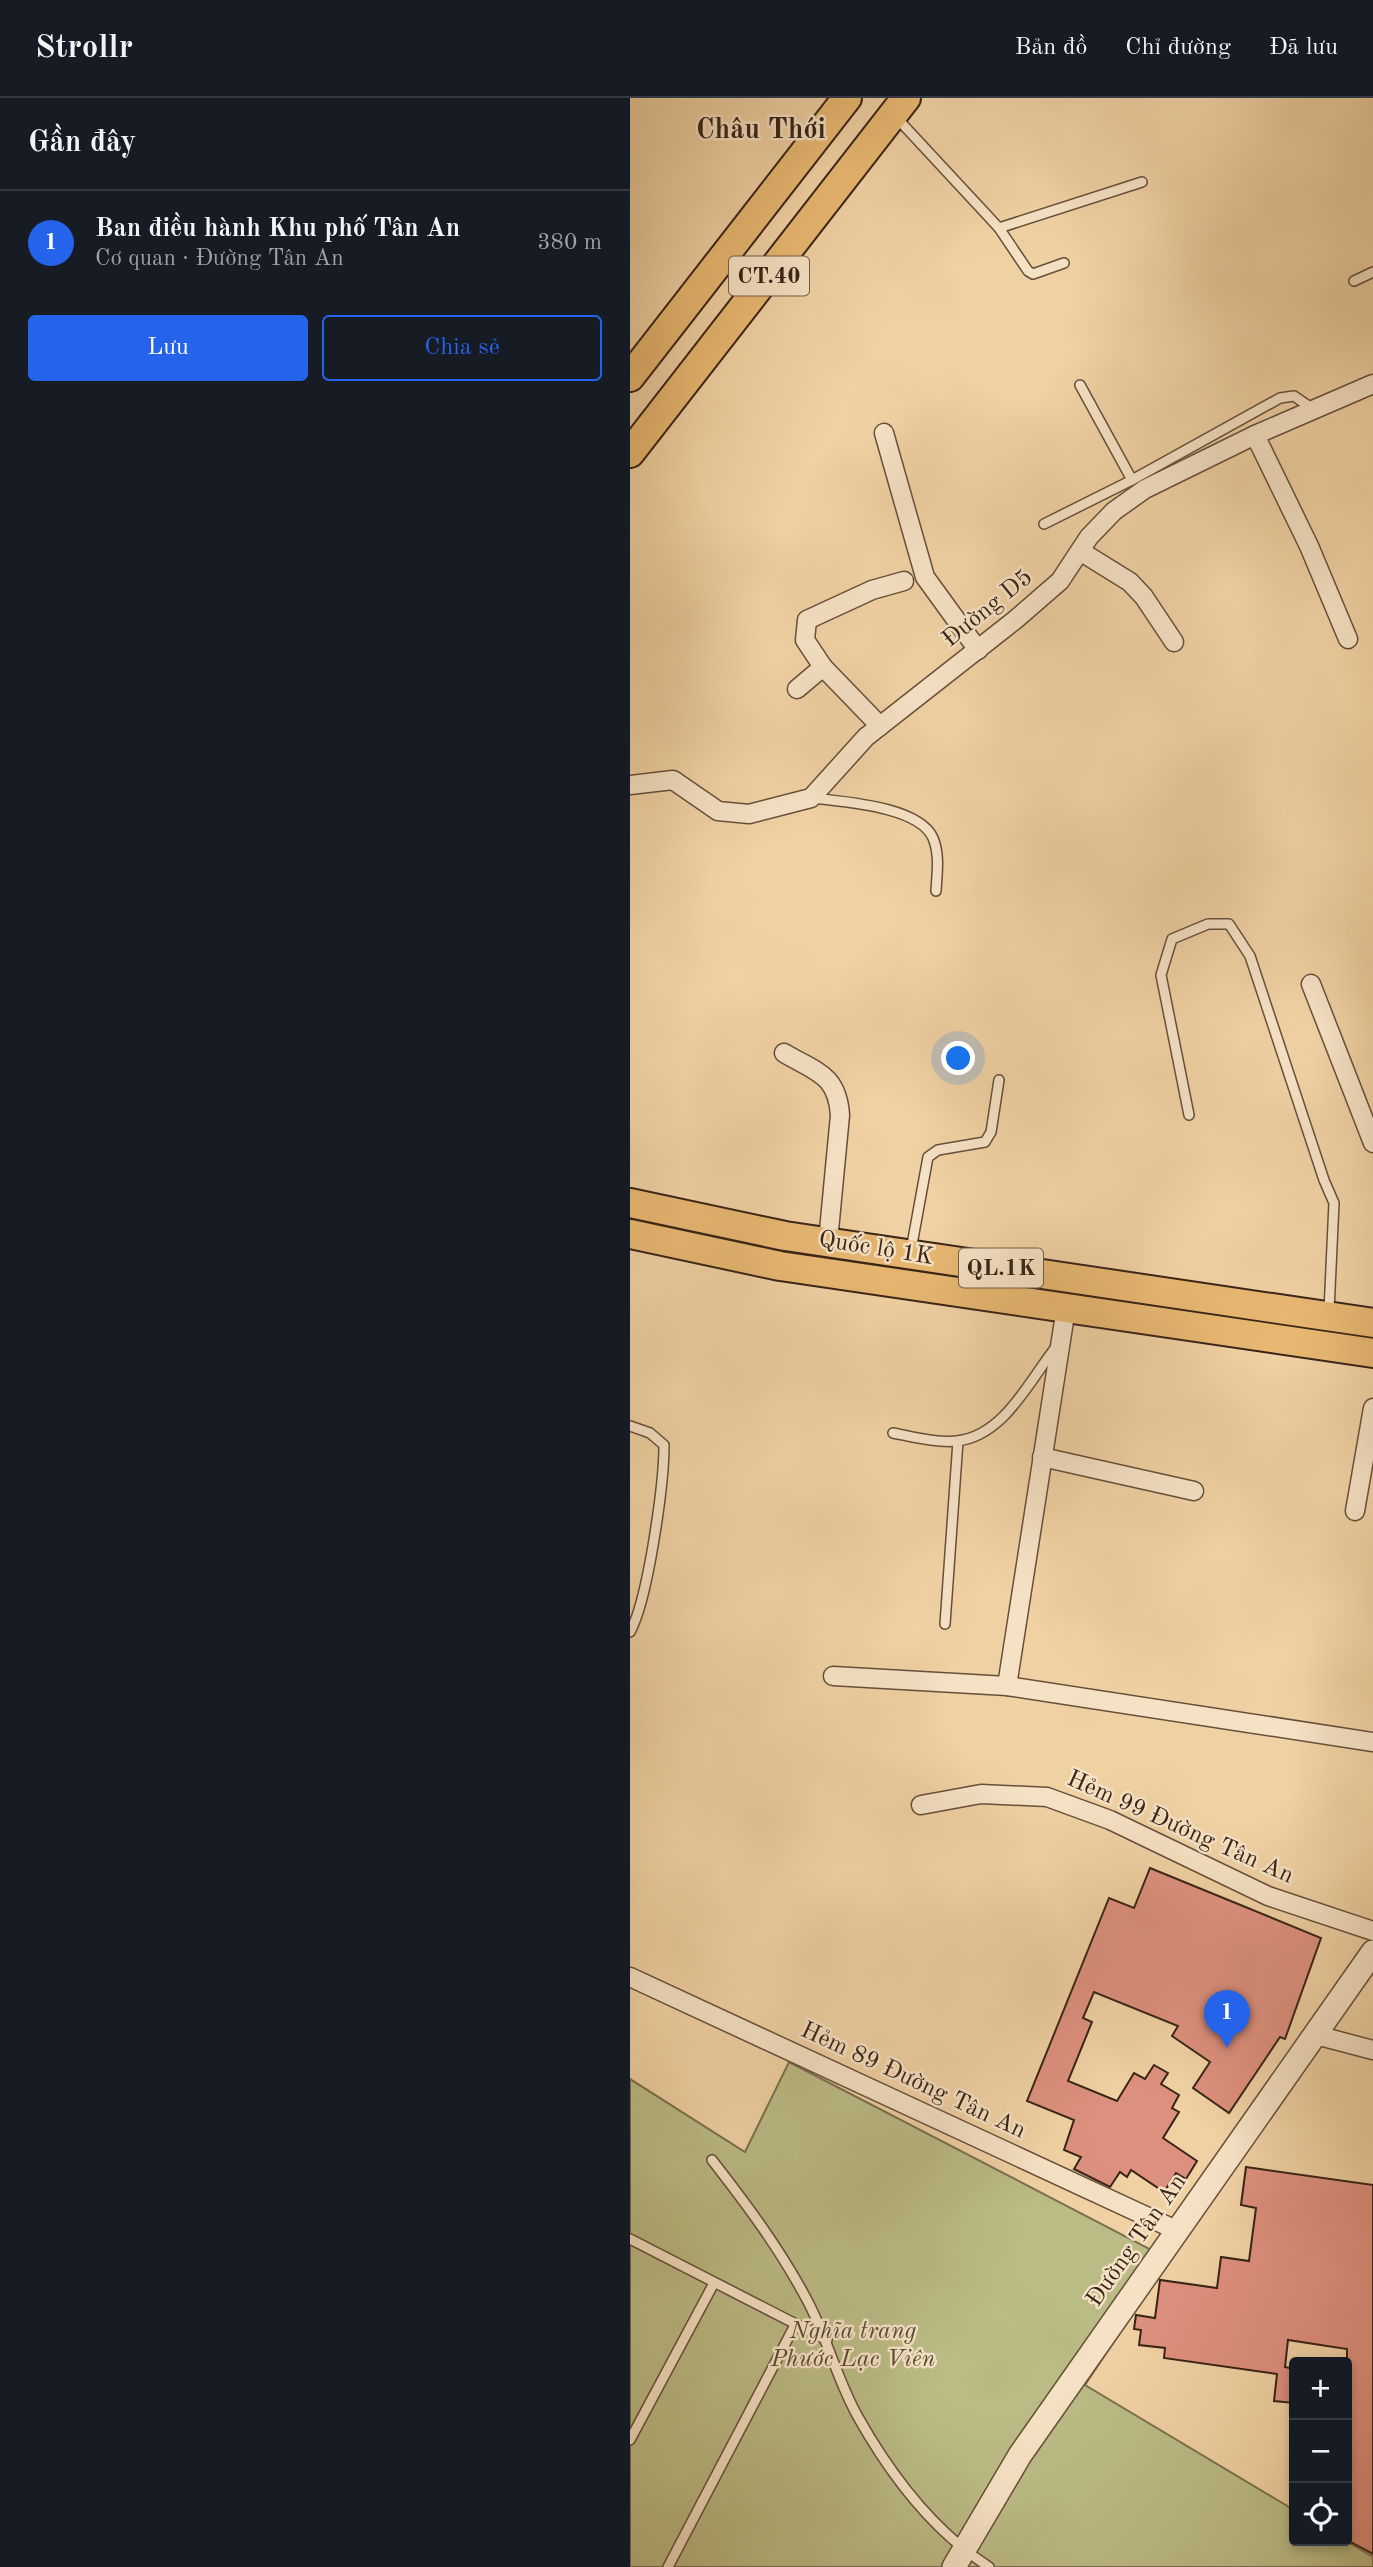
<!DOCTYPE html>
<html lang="vi">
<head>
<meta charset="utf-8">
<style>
	body { margin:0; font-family:"Old Standard TT",serif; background:#242831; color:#f1f3f6 }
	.controls { position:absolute; right:21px; bottom:21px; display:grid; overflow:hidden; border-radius:7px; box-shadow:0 4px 10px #0003 }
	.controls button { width:63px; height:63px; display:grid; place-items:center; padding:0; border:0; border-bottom:2px solid #363941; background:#171b24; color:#f1f3f6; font:35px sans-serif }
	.you { position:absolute; left:329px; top:961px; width:24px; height:24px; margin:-18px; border:5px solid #fff; border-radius:50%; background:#1a73e8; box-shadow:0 0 0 10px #1a73e833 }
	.badge { display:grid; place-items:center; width:46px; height:46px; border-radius:50%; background:#2563eb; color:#fff; font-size:23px; font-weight:700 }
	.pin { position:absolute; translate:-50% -58px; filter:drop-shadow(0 2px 4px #0008) }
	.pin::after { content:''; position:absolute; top:37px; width:24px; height:21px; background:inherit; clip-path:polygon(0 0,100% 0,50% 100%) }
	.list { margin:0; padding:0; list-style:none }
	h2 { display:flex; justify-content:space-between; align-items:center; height:91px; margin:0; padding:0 28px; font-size:30px }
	h2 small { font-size:23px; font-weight:400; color:#9ea1a6 }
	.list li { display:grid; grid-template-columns:46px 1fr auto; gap:21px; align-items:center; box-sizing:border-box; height:105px; padding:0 28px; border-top:2px solid #363941 }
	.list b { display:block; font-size:26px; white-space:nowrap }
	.list p { margin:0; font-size:23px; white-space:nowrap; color:#9ea1a6 }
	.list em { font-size:23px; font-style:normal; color:#9ea1a6 }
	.actions { display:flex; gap:14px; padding:21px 28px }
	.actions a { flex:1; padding:16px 0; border:2px solid #2563eb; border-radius:7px; text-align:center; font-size:24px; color:#2563eb }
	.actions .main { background:#2563eb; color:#fff }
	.icon { flex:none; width:38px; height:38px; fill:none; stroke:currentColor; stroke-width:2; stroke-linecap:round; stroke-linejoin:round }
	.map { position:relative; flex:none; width:743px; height:2469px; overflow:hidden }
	header { display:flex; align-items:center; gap:42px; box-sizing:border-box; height:98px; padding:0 35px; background:#171b24; border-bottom:2px solid #363941 }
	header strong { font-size:33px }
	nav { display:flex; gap:38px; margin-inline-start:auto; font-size:24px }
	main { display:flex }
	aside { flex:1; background:#171b24 }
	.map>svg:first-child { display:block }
	.green { fill:#bbbb85; stroke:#7a704e; stroke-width:2 }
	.building { fill:#de907e; stroke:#382417; stroke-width:2 }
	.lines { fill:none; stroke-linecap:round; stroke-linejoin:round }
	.service-casing { stroke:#664f3a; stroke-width:12 }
	.minor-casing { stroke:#664f3a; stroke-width:21 }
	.tertiary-casing { stroke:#664f3a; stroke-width:26 }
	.primary-casing { stroke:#382417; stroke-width:32 }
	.service { stroke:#f5e1c4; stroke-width:9 }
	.minor { stroke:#f5e1c4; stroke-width:18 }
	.tertiary { stroke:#f5e1c4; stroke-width:23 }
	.primary { stroke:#e8b872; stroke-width:28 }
	.labels { text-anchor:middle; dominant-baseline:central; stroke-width:5; stroke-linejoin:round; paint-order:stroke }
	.shield { fill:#f5e1c4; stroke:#715d4b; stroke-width:2 }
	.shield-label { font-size:23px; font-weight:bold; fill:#382417 }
	.street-label { font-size:24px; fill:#382417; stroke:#f5e1c4 }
	.park-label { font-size:24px; font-style:italic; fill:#594a32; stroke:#f5e1c4 }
	.quarter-label { font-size:28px; font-weight:bold; fill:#382417; stroke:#f5e1c4 }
</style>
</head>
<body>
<header>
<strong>Strollr</strong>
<nav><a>Bản đồ</a><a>Chỉ đường</a><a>Đã lưu</a></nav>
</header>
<main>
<aside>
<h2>Gần đây<small></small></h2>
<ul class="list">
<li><span class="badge">1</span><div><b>Ban điều hành Khu phố Tân An</b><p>Cơ quan · Đường Tân An</p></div><em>380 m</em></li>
</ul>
<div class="actions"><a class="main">Lưu</a><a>Chia sẻ</a></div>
</aside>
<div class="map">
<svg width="743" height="2469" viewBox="0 0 743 2469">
	<rect width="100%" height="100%" fill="#f0d1a4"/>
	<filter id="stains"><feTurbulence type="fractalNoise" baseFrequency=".00286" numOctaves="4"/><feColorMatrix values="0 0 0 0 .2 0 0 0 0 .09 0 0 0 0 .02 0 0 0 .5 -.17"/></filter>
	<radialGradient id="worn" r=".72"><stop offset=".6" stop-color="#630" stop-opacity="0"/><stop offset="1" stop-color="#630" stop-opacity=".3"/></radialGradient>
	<polygon class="green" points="159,1964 539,2161 455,2287 664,2412 664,2443 716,2443 743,2459 743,2469 0,2469 0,1981 115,2054"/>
	<g class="building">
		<polygon points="520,1770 691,1840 655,1941 650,1939 599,2015 563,1990 580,1964 542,1938 548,1928 464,1894 453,1920 462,1924 438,1983 487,2003 504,1975 515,1981 524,1967 538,1975 531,1986 549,1997 542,2010 549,2014 533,2040 567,2063 556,2081 546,2075 534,2094 501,2072 497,2079 490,2074 480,2089 444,2071 451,2059 434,2052 444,2022 397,2003 479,1800 504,1810"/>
		<polygon points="616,2069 743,2087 743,2456 717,2442 717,2251 658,2242 655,2269 664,2271 664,2305 644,2303 647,2276 534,2260 535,2250 509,2247 511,2232 504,2231 506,2217 525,2220 530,2182 587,2190 591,2159 619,2163 626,2110 611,2107"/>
	</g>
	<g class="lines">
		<defs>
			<g id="service">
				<polyline points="265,18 369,130 512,84"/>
				<polyline points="369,130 398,173 403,176 434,165"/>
				<polyline points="724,183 743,174"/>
				<polyline points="450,287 502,382 650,300 664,298 683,311"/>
				<polyline points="414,426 502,382"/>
				<path d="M183 700C213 704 289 708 303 740 310 757 307 775 306 793"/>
				<polyline points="559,1017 531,877 542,841 578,826 599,826 620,858 694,1082 704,1105 699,1213"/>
				<polyline points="281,1152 298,1059 308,1052 355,1044 361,1034 369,982"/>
				<path d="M0 1328 20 1335 34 1347C34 1386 18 1502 0 1534"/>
				<path d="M263 1335C284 1339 306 1345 327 1343 374 1338 399 1283 426 1249"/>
				<polyline points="315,1526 328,1343"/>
				<path d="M82 2062C117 2107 150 2151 177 2202 197 2239 207 2282 228 2319 260 2376 303 2433 359 2469"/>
				<polyline points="0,2141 197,2242"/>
				<polyline points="0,2342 84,2185"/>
				<polyline points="38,2469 165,2227"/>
			</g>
			<g id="minor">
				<polyline points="254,335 295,479 348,552"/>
				<polyline points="625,337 679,448 718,541"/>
				<polyline points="450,453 500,484 514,499 544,544"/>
				<polyline points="193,569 175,542 177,522 242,492 274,483"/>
				<polyline points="167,591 193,569 250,628"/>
				<polyline points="0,687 43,682 88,713 119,716 181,700 236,639 385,522 430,483 459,439 484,413 515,391 625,337 743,286"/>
				<polyline points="681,886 743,1045"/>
				<path d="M154 955C186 974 207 976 210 1017L198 1143"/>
				<polyline points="412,1359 564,1393"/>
				<polyline points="725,1413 743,1310"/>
				<polyline points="203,1578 377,1588 743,1644"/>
				<polyline points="377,1588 436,1210"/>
				<polyline points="291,1707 351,1696 417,1699 480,1722 638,1798 743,1833"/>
				<polyline points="0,1879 546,2132"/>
				<polyline points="686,1937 743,1952"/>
			</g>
			<polyline id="tertiary" points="324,2469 390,2357 743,1854"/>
			<g id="primary">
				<polyline points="0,279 217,0"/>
				<polyline points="0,355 276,0"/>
				<polyline points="0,1105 155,1138 743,1225"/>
				<polyline points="0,1136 150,1168 743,1255"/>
			</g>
		</defs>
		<use href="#service" class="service-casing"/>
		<use href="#minor" class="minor-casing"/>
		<use href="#tertiary" class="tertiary-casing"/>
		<use href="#primary" class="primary-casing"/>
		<use href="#service" class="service"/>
		<use href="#minor" class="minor"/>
		<use href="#tertiary" class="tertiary"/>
		<use href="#primary" class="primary"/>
	</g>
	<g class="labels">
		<g class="shield">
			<rect x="99" y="158.5" width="80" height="39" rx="5"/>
			<rect x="329" y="1150.5" width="84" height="39" rx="5"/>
		</g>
		<g class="shield-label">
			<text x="139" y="178">CT.40</text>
			<text x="371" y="1170">QL.1K</text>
		</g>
		<g class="street-label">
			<text transform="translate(358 511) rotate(-39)">Đường D5</text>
			<text transform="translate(246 1151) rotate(9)">Quốc lộ 1K</text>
			<text transform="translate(550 1730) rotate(24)">Hẻm 99 Đường Tân An</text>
			<text transform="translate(283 1983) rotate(25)">Hẻm 89 Đường Tân An</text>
			<text transform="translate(507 2143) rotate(-55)">Đường Tân An</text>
		</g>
		<g class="park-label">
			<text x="223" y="2234">Nghĩa trang<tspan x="223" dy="28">Phước Lạc Viên</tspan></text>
		</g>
		<g class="quarter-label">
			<text x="131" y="33">Châu Thới</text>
		</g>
	</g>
	<rect width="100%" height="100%" filter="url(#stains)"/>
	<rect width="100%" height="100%" fill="url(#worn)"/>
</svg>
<div class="controls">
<button>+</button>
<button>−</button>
<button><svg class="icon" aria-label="locate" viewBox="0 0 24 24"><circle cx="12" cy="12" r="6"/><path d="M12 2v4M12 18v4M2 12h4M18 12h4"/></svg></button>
</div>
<div class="you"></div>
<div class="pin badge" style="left:597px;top:1950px">1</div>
</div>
</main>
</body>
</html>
